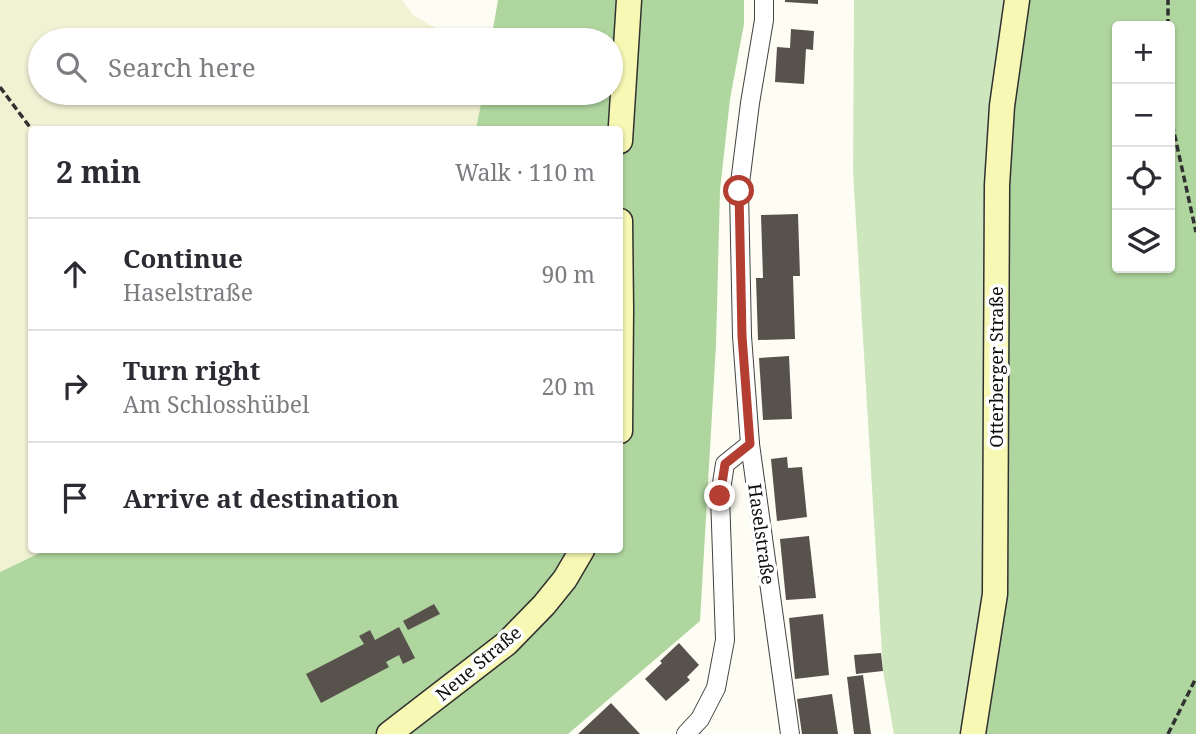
<!DOCTYPE html>
<html lang="en">
<head>
<meta charset="utf-8">
<style>
	body { margin:0; font-family:"Noto Serif",serif; background:#f2f2f3; color:#2b2b33 }
	.controls { position:absolute; right:21px; top:21px; display:grid; overflow:hidden; border-radius:7px; box-shadow:0 2px 5px #0004 }
	.controls button { width:63px; height:63px; display:grid; place-items:center; padding:0; border:0; border-bottom:2px solid #e1e1e2; background:#fff; color:#2b2b33; font:35px sans-serif }
	.stop { position:absolute; width:21px; height:21px; margin:-16px; border:5px solid #b43e32; border-radius:50%; background:#fff }
	.stop.end { background:#b43e32; border-color:#fff; box-shadow:0 2px 7px #0008 }
	.list { margin:0; padding:0; list-style:none }
	h2 { display:flex; justify-content:space-between; align-items:center; height:91px; margin:0; padding:0 28px; font-size:30px }
	h2 small { font-size:23px; font-weight:400; color:#7c7c81 }
	.list li { display:grid; grid-template-columns:46px 1fr auto; gap:21px; align-items:center; box-sizing:border-box; height:112px; padding:0 28px; border-top:2px solid #e1e1e2 }
	.list b { display:block; font-size:26px; white-space:nowrap }
	.list p { margin:0; font-size:23px; white-space:nowrap; color:#7c7c81 }
	.list em { font-size:23px; font-style:normal; color:#7c7c81 }
	.icon { flex:none; width:38px; height:38px; fill:none; stroke:currentColor; stroke-width:2; stroke-linecap:round; stroke-linejoin:round }
	.map { position:relative; flex:none; width:1196px; height:734px; overflow:hidden }
	.search { position:absolute; background:#fff; box-shadow:0 2px 5px #0004; left:28px; top:28px; width:595px; height:77px; display:flex; align-items:center; gap:18px; box-sizing:border-box; padding:0 24px; border-radius:38px; color:#7c7c81; font-size:26px }
	.panel { position:absolute; background:#fff; box-shadow:0 2px 5px #0004; left:28px; top:126px; width:595px; height:427px; border-radius:7px }
	.map>svg:first-child { display:block }
	.farmland { fill:#f1f2d4 }
	.green { fill:#cee6be }
	.forest { fill:#b0d69f; fill-rule:evenodd }
	.building { fill:#57524c }
	.lines { fill:none; stroke-linecap:round; stroke-linejoin:round }
	.street-casing { stroke:#424242; stroke-width:20 }
	.secondary-casing { stroke:#313131; stroke-width:27 }
	.path { stroke:#313131; stroke-width:3.5; stroke-dasharray:7 3.5; stroke-linecap:butt }
	.street { stroke:#fff; stroke-width:18 }
	.secondary { stroke:#f7f8b3; stroke-width:24 }
	.route { stroke:#b43e32; stroke-width:9 }
	.labels { text-anchor:middle; dominant-baseline:central; stroke-width:7; stroke-linejoin:round; paint-order:stroke }
	.street-label { font-size:18px; fill:#0f0f0f; stroke:#fff }
</style>
</head>
<body>
<div class="map">
<svg width="1196" height="734" viewBox="0 0 1196 734">
	<rect width="100%" height="100%" fill="#fefdf3"/>
	<polygon class="farmland" points="0,0 402,0 413,15 457,40 40,40 40,93 483,93 476,129 32,130 32,550 46,550 0,572"/>
	<polygon class="green" points="854,0 1017,0 995,594 964,734 894,734 883,671 853,172"/>
	<g class="forest">
		<polygon points="498,0 744,0 744,24 730,99 720,190 716,345 700,621 568,734 0,734 0,572 46,550 620,550 620,130 476,129 483,93 611,93 611,40 491,40"/>
		<path d="M1017 0H1196V734H986L995 594 997 185ZM1117 26H1170V268H1117Z"/>
	</g>
	<g class="building">
		<polygon points="785,0 818,0 818,4 785,2"/>
		<polygon points="791,29 814,31 813,50 806,49 804,84 775,82 777,47 790,48"/>
		<polygon points="798,214 800,276 793,276 795,339 758,340 756,278 763,278 761,215"/>
		<polygon points="789,356 792,419 763,420 759,358"/>
		<polygon points="787,457 788,468 802,467 807,517 777,521 771,459"/>
		<polygon points="809,536 816,598 786,600 780,539"/>
		<polygon points="434,604 440,614 408,630 403,621"/>
		<polygon points="823,614 829,675 795,679 789,618"/>
		<polygon points="399,627 415,658 403,664 399,655 386,662 389,667 321,703 306,674 364,644 359,636 370,630 375,640"/>
		<polygon points="679,643 699,665 687,677 690,680 666,701 645,679 662,663 660,661"/>
		<polygon points="881,653 883,671 856,674 854,655"/>
		<polygon points="863,675 871,734 854,734 847,677"/>
		<polygon points="832,694 838,734 802,734 797,699"/>
		<polygon points="611,703 640,734 578,734"/>
	</g>
	<g class="lines">
		<defs>
			<g id="street">
				<polyline points="764,0 764,20 750,103 739,191 742,336 750,444 790,734"/>
				<polyline points="686,734 700,719 716,688 725,640 720,496 725,464 750,444"/>
			</g>
			<g id="secondary">
				<polyline points="620,141 629,0"/>
				<polyline points="620,221 621,309 620,431"/>
				<polyline points="389,734 507,643 544,605 565,579 582,550"/>
				<polyline points="973,734 995,594 997,185 1002,106 1017,0"/>
			</g>
		</defs>
		<use href="#street" class="street-casing"/>
		<use href="#secondary" class="secondary-casing"/>
		<g class="path">
			<polyline points="1168,26 1168,0"/>
			<polyline points="0,87 32,130"/>
			<polyline points="1170,114 1196,232"/>
			<polyline points="1168,734 1196,678"/>
		</g>
		<use href="#street" class="street"/>
		<use href="#secondary" class="secondary"/>
	</g>
	<g class="lines">
		<polyline class="route" points="720,496 725,464 750,444 742,336 739,191"/>
	</g>
	<g class="labels">
		<g class="street-label">
			<text transform="translate(996 367) rotate(-90)">Otterberger Straße</text>
			<text transform="translate(762 534) rotate(82)">Haselstraße</text>
			<text transform="translate(478 663) rotate(-40)">Neue Straße</text>
		</g>
	</g>
</svg>
<div class="controls">
<button>+</button>
<button>−</button>
<button><svg class="icon" aria-label="locate" viewBox="0 0 24 24"><circle cx="12" cy="12" r="6"/><path d="M12 2v4M12 18v4M2 12h4M18 12h4"/></svg></button>
<button><svg class="icon" aria-label="layers" viewBox="0 0 24 24"><path d="M12 4l9 5-9 5-9-5zM3 14l9 5 9-5"/></svg></button>
</div>
<div class="stop" style="left:739px;top:191px"></div>
<div class="stop end" style="left:720px;top:496px"></div>
<div class="search"><svg class="icon" aria-label="search" viewBox="0 0 24 24"><circle cx="10" cy="10" r="6"/><path d="M15 15l6 6"/></svg>Search here</div>
<section class="panel">
<h2>2 min<small>Walk · 110 m</small></h2>
<ul class="list">
<li><svg class="icon" aria-label="ahead" viewBox="0 0 24 24"><path d="M12 20V5M6 11l6-6 6 6"/></svg><div><b>Continue</b><p>Haselstraße</p></div><em>90 m</em></li>
<li><svg class="icon" aria-label="right" viewBox="0 0 24 24"><path d="M7 20v-9h11M14 6l5 5-5 5"/></svg><div><b>Turn right</b><p>Am Schlosshübel</p></div><em>20 m</em></li>
<li><svg class="icon" aria-label="arrive" viewBox="0 0 24 24"><path d="M6 21V4h12l-3 4 3 4H6"/></svg><div><b>Arrive at destination</b></div></li>
</ul>
</section>
</div>
</body>
</html>
